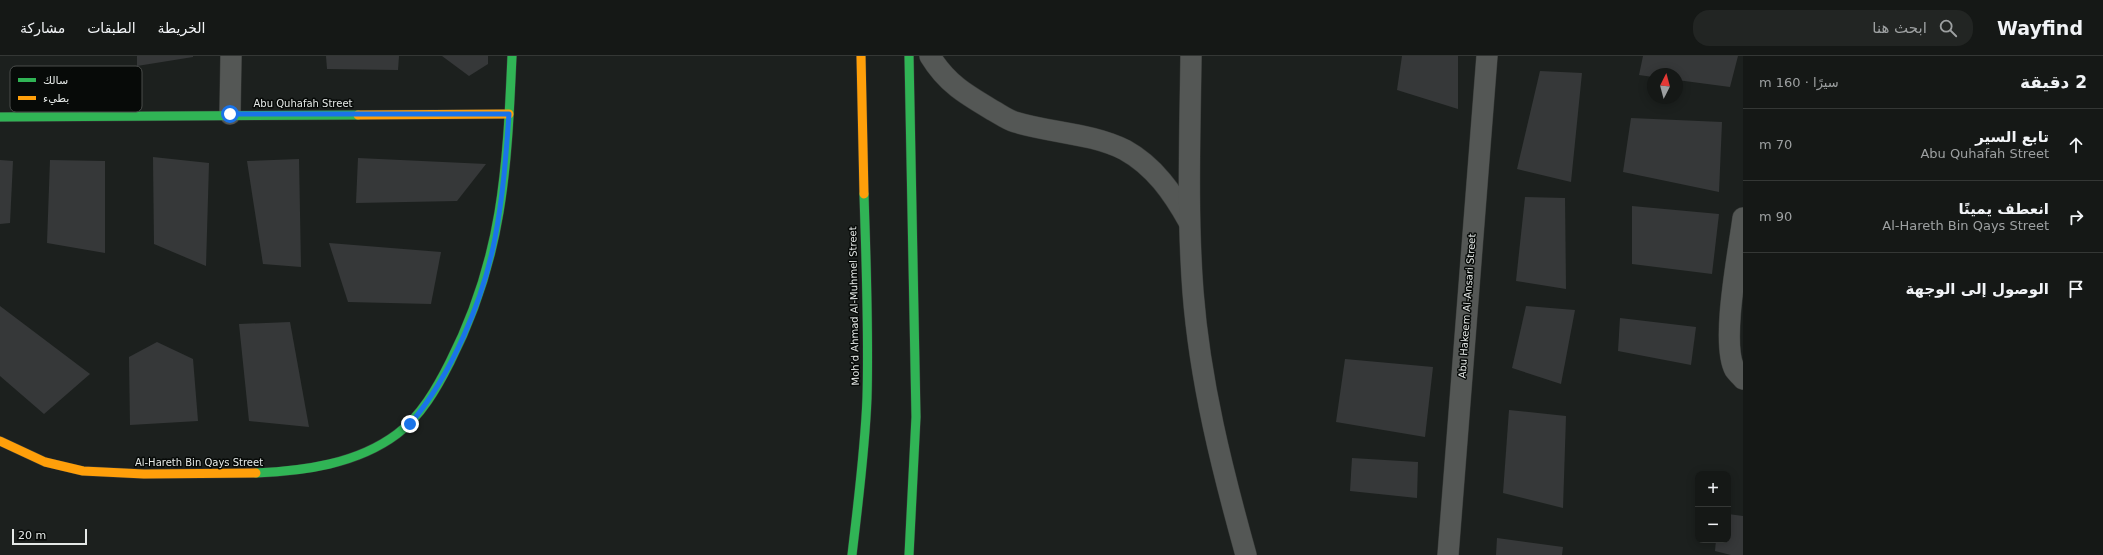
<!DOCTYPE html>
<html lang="ar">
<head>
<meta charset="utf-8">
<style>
	body { margin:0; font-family:"DejaVu Sans",Vazirmatn,sans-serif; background:#222523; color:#f1f3f6; direction:rtl }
	.controls { position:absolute; right:12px; bottom:12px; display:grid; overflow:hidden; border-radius:8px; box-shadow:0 2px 10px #0003 }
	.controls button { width:36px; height:36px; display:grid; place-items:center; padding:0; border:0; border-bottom:1px solid #343735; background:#151816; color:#f1f3f6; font:20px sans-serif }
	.compass { position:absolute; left:1647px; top:12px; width:36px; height:36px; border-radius:50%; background:#151816; box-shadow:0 2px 10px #0003; rotate:6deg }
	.scale { position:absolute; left:12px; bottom:10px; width:75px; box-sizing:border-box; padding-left:4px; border:2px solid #e5e9e7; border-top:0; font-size:11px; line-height:14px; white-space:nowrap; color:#e5e9e7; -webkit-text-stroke:3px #070a08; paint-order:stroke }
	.stop { position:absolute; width:12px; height:12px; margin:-9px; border:3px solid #1a73e8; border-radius:50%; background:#fff }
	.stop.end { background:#1a73e8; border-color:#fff; box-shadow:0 1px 4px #0008 }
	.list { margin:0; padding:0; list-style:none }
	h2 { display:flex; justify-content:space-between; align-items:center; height:52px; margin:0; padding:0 16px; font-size:17px }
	h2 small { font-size:13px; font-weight:400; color:#9da0a1 }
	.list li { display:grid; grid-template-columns:26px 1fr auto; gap:12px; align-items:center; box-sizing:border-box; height:72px; padding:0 16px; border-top:1px solid #343735 }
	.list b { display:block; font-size:15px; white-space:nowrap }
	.list p { margin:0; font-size:13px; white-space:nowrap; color:#9da0a1 }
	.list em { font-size:13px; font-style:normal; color:#9da0a1 }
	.icon { flex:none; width:22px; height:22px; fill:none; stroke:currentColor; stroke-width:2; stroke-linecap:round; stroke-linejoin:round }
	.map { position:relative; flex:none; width:1743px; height:499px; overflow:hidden; direction:ltr }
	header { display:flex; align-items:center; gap:24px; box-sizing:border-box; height:56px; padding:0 20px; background:#151816; border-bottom:1px solid #343735 }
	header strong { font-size:19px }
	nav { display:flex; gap:22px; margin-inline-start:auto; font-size:14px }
	.search { width:280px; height:36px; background:#222523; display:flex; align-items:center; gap:10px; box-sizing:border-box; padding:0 14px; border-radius:16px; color:#9da0a1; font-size:15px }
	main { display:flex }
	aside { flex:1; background:#151816 }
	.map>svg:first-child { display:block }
	.building { fill:#363839 }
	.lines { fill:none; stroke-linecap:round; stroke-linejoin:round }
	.street-casing { stroke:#373a38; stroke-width:22 }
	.fast-casing { stroke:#373a38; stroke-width:10 }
	.slow-casing { stroke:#373a38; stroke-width:10 }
	.street { stroke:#545755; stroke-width:21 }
	.fast { stroke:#30b455; stroke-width:9 }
	.slow { stroke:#ff9f0a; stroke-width:9 }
	.route { stroke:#1a73e8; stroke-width:5 }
	.labels { text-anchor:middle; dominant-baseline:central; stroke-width:3; stroke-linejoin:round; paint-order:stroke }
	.street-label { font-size:10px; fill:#e5e9e7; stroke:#070a08 }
	.key { fill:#070a08; stroke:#4a4d4b; stroke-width:1 }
	.key-label { font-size:11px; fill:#e5e9e7 }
</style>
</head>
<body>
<header>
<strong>Wayfind</strong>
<div class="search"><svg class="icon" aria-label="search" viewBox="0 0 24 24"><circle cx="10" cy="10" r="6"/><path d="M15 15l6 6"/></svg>ابحث هنا</div>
<nav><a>الخريطة</a><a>الطبقات</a><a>مشاركة</a></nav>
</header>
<main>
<aside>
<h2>2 دقيقة<small>سيرًا · 160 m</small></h2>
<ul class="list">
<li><svg class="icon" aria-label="ahead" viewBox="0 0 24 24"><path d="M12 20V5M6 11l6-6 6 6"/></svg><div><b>تابع السير</b><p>Abu Quhafah Street</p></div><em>70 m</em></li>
<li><svg class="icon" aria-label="right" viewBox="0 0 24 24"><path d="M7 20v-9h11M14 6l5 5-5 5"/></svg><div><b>انعطف يمينًا</b><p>Al-Hareth Bin Qays Street</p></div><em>90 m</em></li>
<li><svg class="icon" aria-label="arrive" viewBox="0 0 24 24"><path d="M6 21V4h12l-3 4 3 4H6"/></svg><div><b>الوصول إلى الوجهة</b></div></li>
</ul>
</aside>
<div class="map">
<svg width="1743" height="499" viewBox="0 0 1743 499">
	<rect width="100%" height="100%" fill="#1c201e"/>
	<g class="building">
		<polygon points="137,0 193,0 193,1 137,10"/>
		<polygon points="326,0 399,0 398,14 327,13"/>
		<polygon points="442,0 488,0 488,8 469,20"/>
		<polygon points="1402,0 1458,0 1458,53 1397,34"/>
		<polygon points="1643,0 1738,0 1730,31 1677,24 1677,18 1653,18 1653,21 1639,19"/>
		<polygon points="1540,15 1582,17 1571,126 1517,113"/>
		<polygon points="1631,62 1722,66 1719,136 1623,116"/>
		<polygon points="153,101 209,107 206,210 154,188"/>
		<polygon points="358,102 486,108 457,145 356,147"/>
		<polygon points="299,103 301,211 263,208 247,105"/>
		<polygon points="0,104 13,105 10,167 0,168"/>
		<polygon points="50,104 105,105 105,197 47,187"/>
		<polygon points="1525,141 1565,142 1566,233 1516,225"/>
		<polygon points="1632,150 1719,158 1712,218 1632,208"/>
		<polygon points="329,187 441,196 431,248 348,246"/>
		<polygon points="0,250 90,318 44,358 0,320"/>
		<polygon points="1526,250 1575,254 1561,328 1512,312"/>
		<polygon points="1620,262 1696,271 1691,309 1618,295"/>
		<polygon points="290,266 309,371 249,365 239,268"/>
		<polygon points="157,286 193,303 198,365 130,369 129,301"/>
		<polygon points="1345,303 1433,311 1425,381 1336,366"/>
		<polygon points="1509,354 1566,360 1563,452 1503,437"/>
		<polygon points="1352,402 1418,406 1417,442 1350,435"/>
		<polygon points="1728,458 1743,460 1743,499 1731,499 1715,495 1716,484 1728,484"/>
		<polygon points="1497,482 1563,491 1562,499 1496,499"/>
	</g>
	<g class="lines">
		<defs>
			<g id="street">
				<path d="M930 0C947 28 967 39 994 55 1001 59 1008 64 1015 66 1051 77 1091 77 1125 94 1154 110 1173 137 1189 166"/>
				<path d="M1191 0C1190 78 1187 157 1193 236 1200 326 1222 413 1246 499"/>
				<polyline points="230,58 231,0"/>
				<path d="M1743 162C1739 194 1720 288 1735 314 1737 317 1741 320 1743 323"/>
				<polyline points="1448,499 1487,0"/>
			</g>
			<g id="fast">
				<polyline points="909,0 916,361 909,499"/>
				<polyline points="0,61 358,59"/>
				<path d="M256 417C304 415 357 408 397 378 421 360 437 332 450 306 503 202 507 113 512 0"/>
				<path d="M852 499C858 447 865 394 867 342 869 274 866 206 864 138"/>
			</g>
			<g id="slow">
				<polyline points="861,0 864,138"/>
				<polyline points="358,59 509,58"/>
				<polyline points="0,385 45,406 83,415 144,418 256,417"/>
			</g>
		</defs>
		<use href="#street" class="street-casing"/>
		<use href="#fast" class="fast-casing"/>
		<use href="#slow" class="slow-casing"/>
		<use href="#street" class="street"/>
		<use href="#fast" class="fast"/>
		<use href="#slow" class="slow"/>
	</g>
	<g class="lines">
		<path class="route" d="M230 58H509C506 100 503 141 495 182 483 245 451 320 410 368"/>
	</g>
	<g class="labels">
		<g class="street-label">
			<text x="303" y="47">Abu Quhafah Street</text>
			<text transform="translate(854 250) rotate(-91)">Moh’d Ahmad Al-Muhmel Street</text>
			<text transform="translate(1467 250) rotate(-86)">Abu Hakeem Al-Ansari Street</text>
			<text x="199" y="406">Al-Hareth Bin Qays Street</text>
		</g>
	</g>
	<rect x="10" y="10" width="132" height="46" rx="6" class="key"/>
	<rect x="18" y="22" width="18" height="4" fill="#30b455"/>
	<rect x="18" y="40" width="18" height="4" fill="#ff9f0a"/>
	<g class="key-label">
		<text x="43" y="28">سالك</text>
		<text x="43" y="46">بطيء</text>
	</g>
</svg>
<div class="controls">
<button>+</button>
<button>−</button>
</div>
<svg class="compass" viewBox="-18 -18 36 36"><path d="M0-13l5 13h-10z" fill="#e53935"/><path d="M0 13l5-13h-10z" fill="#9da0a1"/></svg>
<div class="scale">20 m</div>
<div class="stop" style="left:230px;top:58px"></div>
<div class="stop end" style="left:410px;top:368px"></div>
</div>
</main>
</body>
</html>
